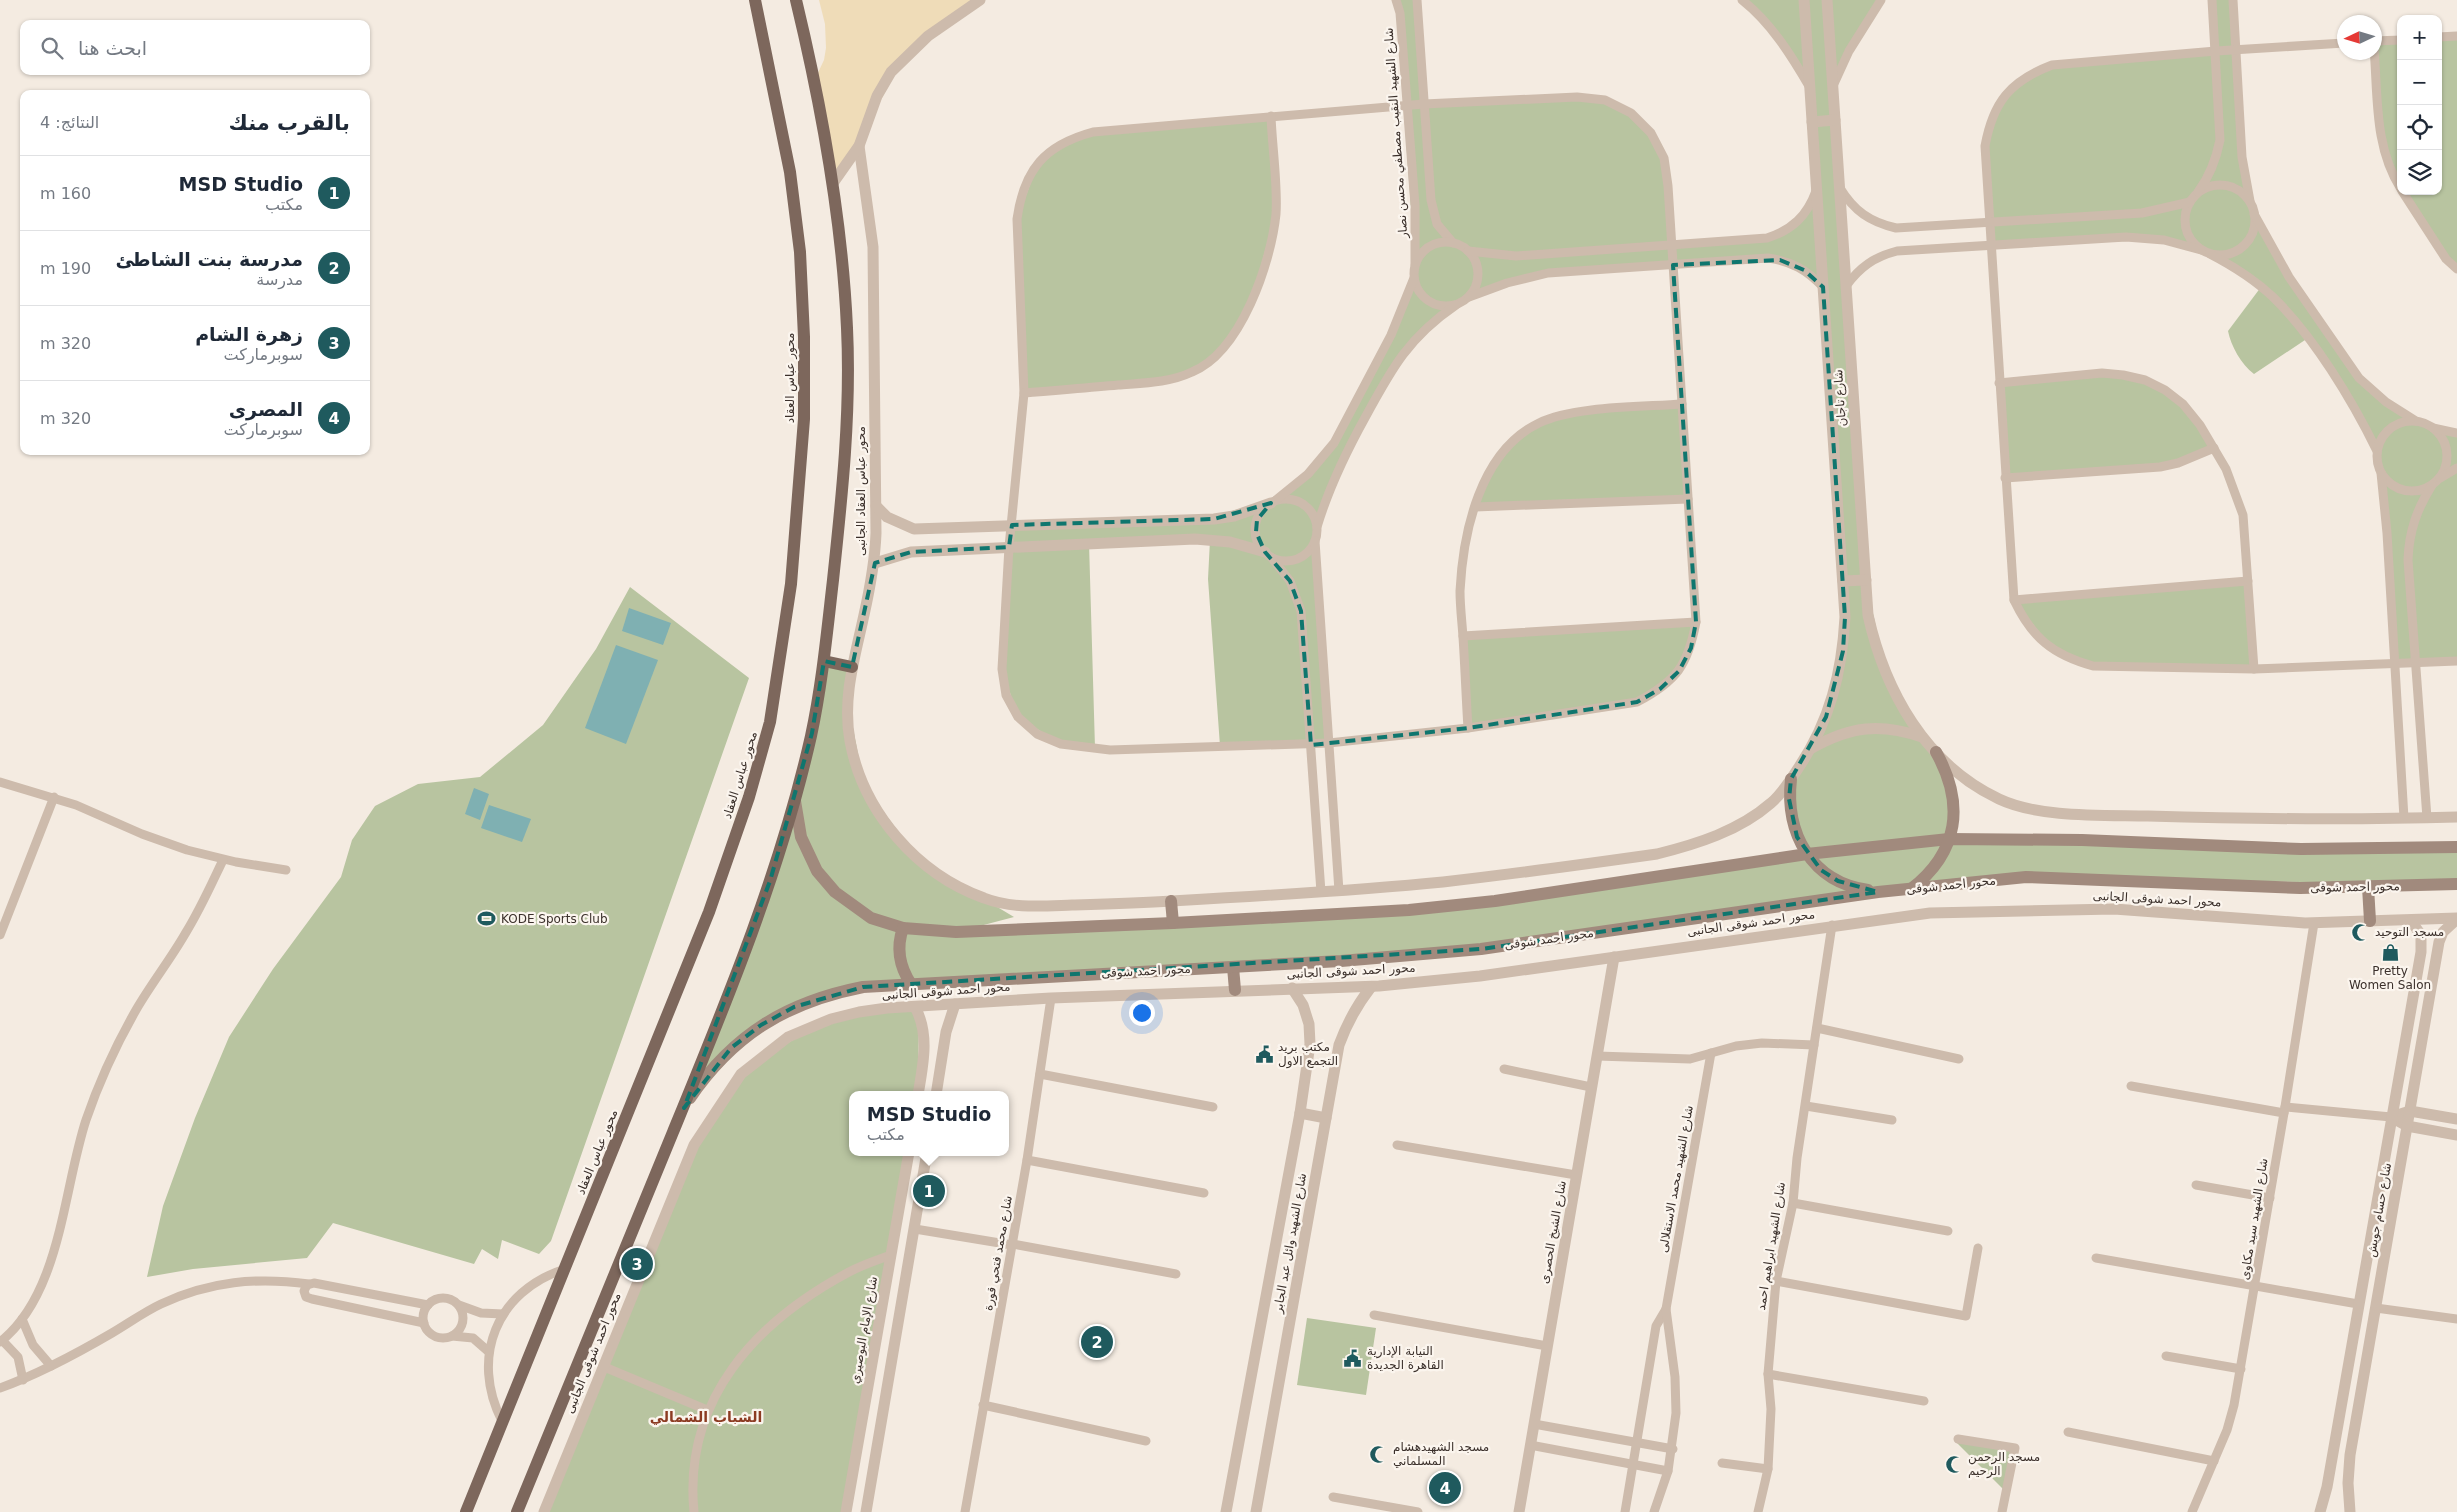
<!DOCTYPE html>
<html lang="ar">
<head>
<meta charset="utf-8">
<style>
	body { margin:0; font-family:"DejaVu Sans","Noto Naskh Arabic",sans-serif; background:#f6f6f7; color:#1f2937; direction:rtl }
	.controls { position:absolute; right:15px; top:15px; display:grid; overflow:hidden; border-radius:10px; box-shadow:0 1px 4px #0004 }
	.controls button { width:45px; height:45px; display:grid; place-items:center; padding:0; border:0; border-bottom:1px solid #e0e1e3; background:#fff; color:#1f2937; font:25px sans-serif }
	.compass { position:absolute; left:2337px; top:15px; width:45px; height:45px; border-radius:50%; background:#fff; box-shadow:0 1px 4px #0004; rotate:266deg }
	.you { position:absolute; left:1141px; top:1012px; width:18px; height:18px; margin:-12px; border:4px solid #fff; border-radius:50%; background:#1a73e8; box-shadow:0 0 0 8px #1a73e833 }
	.badge { display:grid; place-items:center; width:32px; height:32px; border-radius:50%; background:#1f5a5e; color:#fff; font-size:16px; font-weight:700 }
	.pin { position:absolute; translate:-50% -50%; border:2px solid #fff; box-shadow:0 1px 5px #0006 }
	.popup { position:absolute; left:849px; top:1091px; width:160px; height:65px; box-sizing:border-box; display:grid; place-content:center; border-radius:10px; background:#fff; filter:drop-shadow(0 1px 4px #0005); font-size:16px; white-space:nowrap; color:#747a83 }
	.popup b { font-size:19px; color:#1f2937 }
	.popup::after { content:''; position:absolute; left:50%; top:100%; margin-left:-10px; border:10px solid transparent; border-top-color:#fff }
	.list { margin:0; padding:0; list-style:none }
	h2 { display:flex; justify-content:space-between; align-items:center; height:65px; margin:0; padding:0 20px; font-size:21px }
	h2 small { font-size:16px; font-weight:400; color:#747a83 }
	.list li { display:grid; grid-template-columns:32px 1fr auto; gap:15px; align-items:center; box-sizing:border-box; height:75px; padding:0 20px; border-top:1px solid #e0e1e3 }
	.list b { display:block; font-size:19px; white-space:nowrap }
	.list p { margin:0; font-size:16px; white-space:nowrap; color:#747a83 }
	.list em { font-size:16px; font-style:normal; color:#747a83 }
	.icon { flex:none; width:28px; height:28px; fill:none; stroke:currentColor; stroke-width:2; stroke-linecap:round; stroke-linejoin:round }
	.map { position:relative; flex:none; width:2457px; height:1512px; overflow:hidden; direction:ltr }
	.search { position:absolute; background:#fff; box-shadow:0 1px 4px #0004; left:20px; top:20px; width:350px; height:55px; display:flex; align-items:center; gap:12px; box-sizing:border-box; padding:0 18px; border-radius:10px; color:#747a83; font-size:19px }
	.panel { position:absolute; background:#fff; box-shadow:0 1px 4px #0004; left:20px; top:90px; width:350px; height:365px; border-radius:10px; direction:rtl }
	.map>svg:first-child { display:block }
	.green { fill:#b8c4a0 }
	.sand { fill:#efdcb8 }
	.water { fill:#7fb0b2 }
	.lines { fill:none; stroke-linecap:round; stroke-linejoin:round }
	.minor { stroke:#cdbbac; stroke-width:9 }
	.tertiary { stroke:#cdbbac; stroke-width:11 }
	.secondary { stroke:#a18a7d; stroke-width:12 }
	.primary { stroke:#7d675c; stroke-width:12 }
	.marked { fill:none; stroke:#0f766e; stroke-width:4; stroke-dasharray:10 6; stroke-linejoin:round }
	.labels { text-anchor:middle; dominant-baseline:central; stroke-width:4.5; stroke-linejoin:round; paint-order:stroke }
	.street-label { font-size:12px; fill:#3b302b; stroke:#fbf5ee }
	.poi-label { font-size:12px; fill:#3b302b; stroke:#fbf5ee; text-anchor:start }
	.neighbourhood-label { font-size:14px; font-weight:bold; fill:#8c3b22; stroke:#fbf5ee }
</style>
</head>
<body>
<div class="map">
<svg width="2457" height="1512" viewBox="0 0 2457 1512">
	<rect width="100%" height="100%" fill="#f4ebe1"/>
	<g class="green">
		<path d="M1396 0H1417L1424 104 1605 100C1613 104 1622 108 1630 113 1673 140 1667 199 1672 244L1781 233 1812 202 1810 87 1793 57 1742 0H1881L1833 87 1866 580 1887 679 1947 772 1950 839 2457 847V885L2026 877 1481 949 863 987 761 1025 684 1108 795 801 824 661 852 667 848 702 864 785 919 860 1014 917 957 932 1428 908 1807 854 1797 837 1791 779 1812 748 1843 651 1823 287 1780 260 1548 273 1469 297 1456 305 1408 347 1346 451 1317 527 1315 541 1329 743 1220 746 1208 579 1210 540 1089 543 1095 748 1061 744 1018 717 1002 669 1012 525 1195 520 1276 500 1321 459 1391 335 1414 278 1415 265Z"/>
		<path d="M2212 0H2233L2242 157 2251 204 2265 236 2359 378 2416 421 2433 428 2457 433V661L2395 662 2381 473 2377 451 2308 338 2254 374C2241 364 2231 346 2228 331L2261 287 2210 254 2164 240 1991 245 1985 146 1989 124 2013 86 2052 65 2215 51Z"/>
		<polygon points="2457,36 2457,269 2402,191 2438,191 2438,37"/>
		<polygon points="2401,40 2401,189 2383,153 2374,41"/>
		<polygon points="1271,116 1276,212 1252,298 1216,357 1169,380 1024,393 1017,219 1039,161 1074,137"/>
		<polygon points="2102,373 2145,380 2183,404 2214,448 2178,463 2005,478 1999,383"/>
		<polygon points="1682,404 1688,499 1475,507 1487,478 1516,439 1566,413"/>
		<polygon points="2248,581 2254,669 2093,666 2053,650 2014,600"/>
		<polygon points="630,587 749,678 551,1241 539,1254 502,1240 498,1259 482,1249 474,1264 333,1223 307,1258 193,1269 147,1277 163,1206 195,1118 229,1037 273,969 341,877 352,840 375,806 418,784 480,777 543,725 596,649"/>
		<polygon points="1696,622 1679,671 1637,702 1468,728 1463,636"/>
		<polygon points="915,1007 919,1014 918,1095 853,1095 853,1152 909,1152 846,1512 544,1512 694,1145 757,1060 831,1019"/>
		<polygon points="1307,1318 1376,1328 1366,1395 1297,1385"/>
		<polygon points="1956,1442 2015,1448 2006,1492"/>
	</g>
	<polygon class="sand" points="819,0 980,0 901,60 865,132 833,183 815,79 824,60 826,48 825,24"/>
	<g class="water">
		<polygon points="629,608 671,623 663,645 622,631"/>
		<polygon points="616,645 658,660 626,744 585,728"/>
		<polygon points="474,788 489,794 480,820 465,814"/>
		<polygon points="489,805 531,819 522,842 481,828"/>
	</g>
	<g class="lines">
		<g class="minor">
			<polyline points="1396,0 1400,13 1415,205 1415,265"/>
			<polyline points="1417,0 1431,200 1437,224 1453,243"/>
			<path d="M1742 0C1771 23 1791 55 1809 86"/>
			<polyline points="2233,0 2242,157 2250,201"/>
			<polyline points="2438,37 2457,36"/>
			<polyline points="2374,41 2401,40"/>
			<path d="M2344 43 2216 51 2052 65C2010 81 1993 102 1985 146L2014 600C2032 638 2053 655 2093 666L2254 669 2457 661"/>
			<path d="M2374 48C2378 96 2374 147 2401 189"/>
			<polyline points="1833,86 1849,51 1881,0"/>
			<path d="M1577 97 1605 100 1631 113 1651 133 1664 158 1668 186 1696 622C1688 665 1677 681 1637 702L1468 728 1329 743 1110 750 1061 744 1037 734 1018 717 1006 695 1002 669 1009 547 1024 393 1017 219C1024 169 1045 145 1093 132L1424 104Z"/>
			<circle cx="2220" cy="220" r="35"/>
			<path d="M1840 188C1854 211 1870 222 1896 228L2142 213 2190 202"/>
			<polyline points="2402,191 2446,259 2457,269"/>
			<path d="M2198 192C2210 176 2216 160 2220 140L2212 0"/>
			<polyline points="2254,214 2289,277 2359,378 2386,402 2416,421"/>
			<circle cx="1446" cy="274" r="32"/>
			<path d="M1468 251 1516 256 1767 238C1792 230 1807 216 1816 191"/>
			<path d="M2210 254C2233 266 2254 279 2273 297 2314 337 2352 400 2377 451"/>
			<path d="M1846 286C1860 267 1874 257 1897 251L2126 237 2164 240 2201 250"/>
			<path d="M1469 297 1507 283 1548 273 1768 258C1791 261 1807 270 1823 287"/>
			<polyline points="1999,383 2102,373 2123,375 2145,380 2165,390 2183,404 2200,425 2226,469 2243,515 2254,669"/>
			<path d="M1024 393C1056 390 1087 388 1118 385 1143 383 1169 383 1192 372 1241 352 1271 263 1276 214 1278 186 1272 145 1271 116"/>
			<circle cx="2412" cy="456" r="35"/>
			<polyline points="2433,428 2457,433"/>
			<polyline points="2381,473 2387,533 2404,818"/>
			<polyline points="2005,478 2160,467 2178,463 2214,448"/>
			<polyline points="2440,478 2457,468"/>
			<circle cx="1286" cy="530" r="31"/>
			<polyline points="1276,500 1308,474 1334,443 1391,335 1414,278"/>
			<polyline points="1475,507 1688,499"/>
			<path d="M1317 527C1329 487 1346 452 1366 416 1392 368 1409 337 1456 305"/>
			<polyline points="1315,541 1339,891"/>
			<polyline points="1271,557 1290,581 1301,611 1321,892"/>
			<polyline points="2014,600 2248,581"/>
			<polyline points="1463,636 1696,622"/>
			<path d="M1468 728C1466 697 1465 667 1463 637 1462 622 1460 606 1460 591 1463 532 1480 451 1539 423 1573 406 1643 407 1682 404"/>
			<polyline points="0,782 76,805 142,834 187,850 236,862 286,870"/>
			<path d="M2427 818 2408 560C2409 531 2417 509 2432 485"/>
			<polyline points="0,935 54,797"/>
			<polyline points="1817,1028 1959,1059"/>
			<polyline points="1597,1056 1690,1059 1736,1046 1762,1043 1814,1045"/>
			<polyline points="1504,1069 1591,1087"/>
			<polyline points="1040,1074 1213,1107"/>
			<polyline points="2131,1086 2284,1113"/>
			<polyline points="1806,1106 1892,1120"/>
			<polyline points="2285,1107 2391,1117"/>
			<polyline points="1397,1145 1576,1175"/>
			<polyline points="1027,1160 1204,1193"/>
			<polyline points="2196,1185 2270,1198"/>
			<polyline points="1793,1203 1948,1231"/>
			<polyline points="915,1229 1012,1245"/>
			<polyline points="1013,1244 1176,1274"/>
			<polyline points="2096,1258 2358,1304"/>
			<polyline points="1776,1281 1966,1316 1978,1248"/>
			<circle cx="443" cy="1318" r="20"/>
			<polyline points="459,1305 481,1313 503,1314"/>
			<polyline points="2376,1308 2457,1319"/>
			<polyline points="1374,1315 1547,1346"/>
			<polyline points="22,1319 33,1345 51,1366"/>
			<polyline points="424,1323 312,1299 306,1297 304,1291 307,1285 314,1283 428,1305"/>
			<polyline points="452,1336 473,1338 489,1352"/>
			<polyline points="2,1340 18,1357 23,1380"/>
			<path d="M0 1342C61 1294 63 1190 86 1120 99 1082 116 1045 136 1010 151 984 170 960 185 934 200 910 211 885 223 860"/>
			<polyline points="2166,1356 2241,1369"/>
			<polyline points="602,1366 707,1410"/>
			<polyline points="1768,1374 1924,1401"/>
			<path d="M0 1388C39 1374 76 1354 112 1333 129 1323 144 1312 161 1304 210 1281 257 1277 309 1284"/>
			<polyline points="983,1405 1146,1441"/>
			<path d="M502 1421C470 1358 496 1291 565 1269"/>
			<polyline points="1534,1424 1673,1449"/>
			<polyline points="2068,1432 2214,1461"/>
			<polyline points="1958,1439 2015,1448 2002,1512"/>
			<polyline points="1530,1445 1668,1471"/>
			<polyline points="1722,1463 1768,1469"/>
			<polyline points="1333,1497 1418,1512"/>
			<path d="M694 1512C683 1400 755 1322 849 1272 862 1265 877 1260 891 1255"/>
			<polyline points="965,1512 1027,1160 1051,998"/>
			<polyline points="1625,1512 1656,1326 1666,1309"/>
			<polyline points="1654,1512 1668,1471 1676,1413 1675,1377 1666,1309 1711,1053"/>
			<polyline points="1758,1512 1768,1469 1771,1409 1768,1374 1776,1281 1793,1203 1797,1158 1832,925"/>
			<polyline points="2192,1512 2227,1430 2234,1405 2284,1113 2314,923"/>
		</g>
		<g class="tertiary">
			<path d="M1827 0 1868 615C1885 691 1925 764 1999 799 2039 818 2103 815 2148 816 2251 819 2354 820 2457 817"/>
			<polyline points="1812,122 1835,120"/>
			<path d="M859 146 873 247 876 533C875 561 870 588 864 615 855 657 842 698 850 741 863 812 917 874 984 898 1012 909 1043 906 1072 905 1105 904 1139 903 1172 901 1262 896 1353 891 1443 882 1514 874 1586 864 1657 854 1697 844 1739 831 1771 803 1782 794 1791 779 1799 767 1830 721 1842 672 1845 617L1804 0"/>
			<polyline points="833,183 859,146 877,96 891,72 928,36 980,0"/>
			<polyline points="876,506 887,517 914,529 1214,519 1234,516 1271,503"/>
			<polyline points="875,563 911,552 1195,539 1230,542 1265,552"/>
			<polyline points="1843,581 1866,580"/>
			<path d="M1812 748C1851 726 1880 723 1922 737"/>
			<path d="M915 1007C930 1034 923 1065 918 1095"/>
			<polyline points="936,1095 946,1032 955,1004"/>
			<polyline points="1300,1113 1326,1118"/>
			<polyline points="2457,1119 2410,1111 2391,1117 2407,1126 2457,1135"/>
			<polyline points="544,1512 694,1145 741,1074 788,1037 831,1019 859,1012 887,1008 1051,998 1379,986 1480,976 1930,913 2114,909 2305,923 2457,918"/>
			<polyline points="846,1512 909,1152"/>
			<polyline points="866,1512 927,1152"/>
			<polyline points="1226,1512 1300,1113 1310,1044 1309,1024 1303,1005 1292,988"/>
			<path d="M1256 1512 1339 1045C1347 1023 1357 1005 1371 987"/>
			<polyline points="1519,1512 1614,957"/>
			<polyline points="2320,1512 2327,1487 2421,952 2421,935 2411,921"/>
			<polyline points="2350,1512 2348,1483 2350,1455 2439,942 2443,932 2457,919"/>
		</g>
		<g class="secondary">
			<path d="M1791 779C1785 833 1811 882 1868 890"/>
			<polyline points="795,801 801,837 817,871 835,892 871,918 903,928 956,932 1173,923 1409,910 1495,901 1807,854 1949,839 2082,840 2301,849 2457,847"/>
			<polyline points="2368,887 2370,921"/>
			<path d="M1911 889C1959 852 1965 804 1936 752"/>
			<polyline points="1171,901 1173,923"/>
			<path d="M903 928C896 948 899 966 911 984"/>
			<polyline points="1233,967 1235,990"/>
			<path d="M690 1098C734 1034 787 1002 863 987L1341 961 1481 949 1878 892 2026 877 2300 888 2457 884"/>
		</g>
		<g class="primary">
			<polyline points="824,661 852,667"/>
			<polyline points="466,1512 709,912 749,797 770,722 791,584 804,419 804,337 800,252 790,172 755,0"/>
			<path d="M517 1512C569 1385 621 1258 673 1132 726 1003 780 873 811 736 822 685 827 632 833 580 842 496 851 412 847 328 842 217 822 108 796 0"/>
		</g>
	</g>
	<path class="marked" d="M1780 260 1804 270 1823 287 1845 617 1843 651 1826 717 1791 779 1789 799 1797 837 1821 870 1838 881 1878 892 1481 949 863 987 794 1007 761 1025 731 1048 684 1108 770 881 812 733 824 661 852 667 875 563 911 552 1009 547 1012 525 1214 519 1271 503 1257 520 1256 532 1265 552 1290 581 1301 611 1311 745 1468 728 1637 702 1660 689 1679 671 1691 648 1696 622 1673 265Z"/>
	<defs>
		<symbol id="stadium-bare" viewBox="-9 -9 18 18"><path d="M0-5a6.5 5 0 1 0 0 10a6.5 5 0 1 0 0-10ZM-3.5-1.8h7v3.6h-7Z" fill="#1f5a5e" stroke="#fbf5ee" stroke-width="2.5" paint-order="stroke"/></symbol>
		<symbol id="mosque-bare" viewBox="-9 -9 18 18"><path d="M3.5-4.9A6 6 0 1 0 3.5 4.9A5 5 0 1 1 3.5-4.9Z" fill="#1f5a5e" stroke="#fbf5ee" stroke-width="2.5" paint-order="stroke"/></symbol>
		<symbol id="shop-bare" viewBox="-9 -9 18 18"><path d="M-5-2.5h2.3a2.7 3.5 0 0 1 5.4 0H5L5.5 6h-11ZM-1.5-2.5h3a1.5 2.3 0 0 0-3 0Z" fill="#1f5a5e" stroke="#fbf5ee" stroke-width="2.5" paint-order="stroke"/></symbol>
		<symbol id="civic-bare" viewBox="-9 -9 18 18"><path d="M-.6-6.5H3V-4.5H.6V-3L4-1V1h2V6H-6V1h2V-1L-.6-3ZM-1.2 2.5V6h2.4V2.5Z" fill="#1f5a5e" stroke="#fbf5ee" stroke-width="2.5" paint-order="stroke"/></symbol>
	</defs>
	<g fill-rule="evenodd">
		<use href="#stadium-bare" x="474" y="906" width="25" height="25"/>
		<use href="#mosque-bare" x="2348" y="920" width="25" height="25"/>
		<use href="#shop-bare" x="2378" y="940" width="25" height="25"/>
		<use href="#civic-bare" x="1252" y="1042" width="25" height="25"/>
		<use href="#civic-bare" x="1340" y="1346" width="25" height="25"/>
		<use href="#mosque-bare" x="1366" y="1442" width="25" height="25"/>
		<use href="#mosque-bare" x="1942" y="1452" width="25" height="25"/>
	</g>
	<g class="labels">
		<g class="street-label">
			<text transform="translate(1396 133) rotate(-94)">شارع الشهيد النقيب مصطفي محسن نصار</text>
			<text transform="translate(790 378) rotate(-90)">محور عباس العقاد</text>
			<text transform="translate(1840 398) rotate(-94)">شارع تاجان</text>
			<text transform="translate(861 491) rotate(-90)">محور عباس العقاد الجانبى</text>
			<text transform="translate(740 775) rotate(-73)">محور عباس العقاد</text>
			<text transform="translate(1951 885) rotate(-6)">محور احمد شوقى</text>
			<text transform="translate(2355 887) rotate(-1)">محور احمد شوقى</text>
			<text transform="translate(2157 899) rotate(3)">محور احمد شوقى الجانبى</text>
			<text transform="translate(1751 923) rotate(-8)">محور احمد شوقى الجانبى</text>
			<text transform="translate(1549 939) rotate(-8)">محور احمد شوقى</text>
			<text transform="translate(1146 971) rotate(-3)">محور احمد شوقى</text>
			<text transform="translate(1351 971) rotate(-3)">محور احمد شوقى الجانبى</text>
			<text transform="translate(946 991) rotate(-4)">محور احمد شوقى الجانبى</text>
			<text transform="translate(597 1152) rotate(-68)">محور عباس العقاد</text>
			<text transform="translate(1676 1179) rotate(-80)">شارع الشهيد محمد الاستقلالى</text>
			<text transform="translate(2379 1210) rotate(-80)">شارع حسام جويش</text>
			<text transform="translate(2254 1219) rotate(-81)">شارع الشهيد سيد مكاوى</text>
			<text transform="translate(1553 1232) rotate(-80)">شارع الشيخ الحصرى</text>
			<text transform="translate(1290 1243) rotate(-80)">شارع الشهيد وائل عبد الجابر</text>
			<text transform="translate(1771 1246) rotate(-81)">شارع الشهيد ابراهيم احمد</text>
			<text transform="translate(998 1253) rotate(-80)">شارع محمد فتحي قورة</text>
			<text transform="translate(864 1330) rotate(-80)">شارع الإمام البوصيري</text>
			<text transform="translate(593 1353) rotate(-68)">محور احمد شوقى الجانبى</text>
		</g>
		<g class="poi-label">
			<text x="501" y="919">KODE Sports Club</text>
			<text x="2375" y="932">مسجد التوحيد</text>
			<text x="2390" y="971" text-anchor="middle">Pretty<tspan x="2390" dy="14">Women Salon</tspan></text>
			<text x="1278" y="1047">مكتب بريد<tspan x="1278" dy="14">التجمع الاول</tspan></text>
			<text x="1367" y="1351">النيابة الإدارية<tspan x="1367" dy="14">القاهرة الجديدة</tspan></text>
			<text x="1393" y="1447">مسجد الشهيدهشام<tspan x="1393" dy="14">المسلماني</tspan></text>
			<text x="1968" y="1457">مسجد الرحمن<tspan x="1968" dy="14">الرحيم</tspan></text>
		</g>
		<g class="neighbourhood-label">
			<text x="706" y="1417">الشباب الشمالي</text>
		</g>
	</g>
</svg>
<div class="controls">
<button>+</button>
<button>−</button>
<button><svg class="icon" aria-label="locate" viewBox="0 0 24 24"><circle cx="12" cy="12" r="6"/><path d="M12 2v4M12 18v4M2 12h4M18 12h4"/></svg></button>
<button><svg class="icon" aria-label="layers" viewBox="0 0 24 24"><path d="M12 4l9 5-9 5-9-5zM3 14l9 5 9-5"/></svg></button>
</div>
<svg class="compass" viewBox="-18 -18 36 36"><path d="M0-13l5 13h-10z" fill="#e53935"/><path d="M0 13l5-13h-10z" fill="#747a83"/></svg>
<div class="you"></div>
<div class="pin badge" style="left:929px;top:1191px">1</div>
<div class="popup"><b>MSD Studio</b>مكتب</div>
<div class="pin badge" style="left:1097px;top:1342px">2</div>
<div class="pin badge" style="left:637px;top:1264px">3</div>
<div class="pin badge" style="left:1445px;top:1488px">4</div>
<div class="search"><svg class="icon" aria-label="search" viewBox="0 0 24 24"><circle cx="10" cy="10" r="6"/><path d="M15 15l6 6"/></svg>ابحث هنا</div>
<section class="panel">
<h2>بالقرب منك<small>النتائج: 4</small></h2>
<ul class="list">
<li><span class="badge">1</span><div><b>MSD Studio</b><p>مكتب</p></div><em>160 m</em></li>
<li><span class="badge">2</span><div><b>مدرسة بنت الشاطئ</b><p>مدرسة</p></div><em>190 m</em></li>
<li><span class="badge">3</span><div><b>زهرة الشام</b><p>سوبرماركت</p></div><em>320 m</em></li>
<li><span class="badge">4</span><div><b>المصرى</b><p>سوبرماركت</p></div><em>320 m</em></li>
</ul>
</section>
</div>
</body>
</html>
